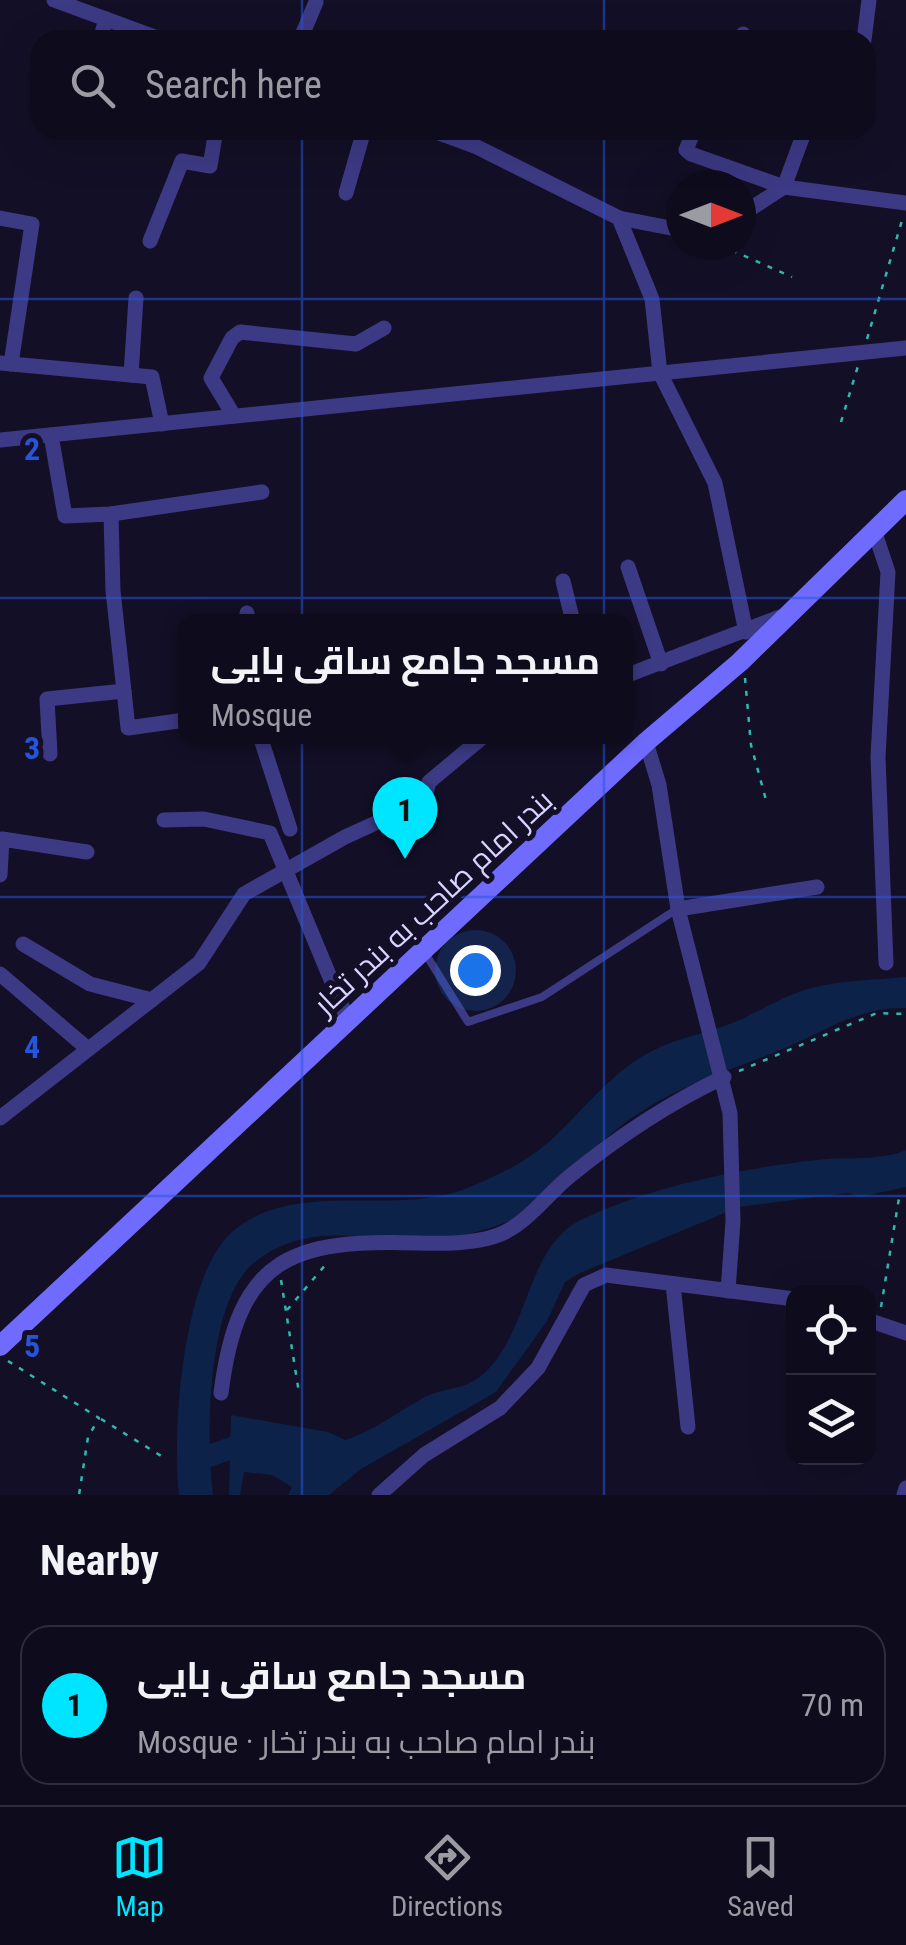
<!DOCTYPE html>
<html lang="en">
<head>
<meta charset="utf-8">
<style>
	body { margin:0; font-family:"Roboto Condensed",Cairo,sans-serif; background:#171425; color:#f1f3f6 }
	.controls { position:absolute; right:30px; bottom:30px; display:grid; overflow:hidden; border-radius:20px; box-shadow:0 10px 40px #0002 }
	.controls button { width:90px; height:90px; display:grid; place-items:center; padding:0; border:0; border-bottom:2px solid #2e2b3b; background:#0e0b1c; color:#f1f3f6; font:50px sans-serif }
	.compass { position:absolute; left:666px; top:170px; width:90px; height:90px; border-radius:50%; background:#0e0b1c; box-shadow:0 10px 40px #0002; rotate:90deg }
	.you { position:absolute; left:475px; top:970px; width:35px; height:35px; margin:-25px; border:8px solid #fff; border-radius:50%; background:#1a73e8; box-shadow:0 0 0 15px #1a73e833 }
	.badge { display:grid; place-items:center; width:65px; height:65px; border-radius:50%; background:#00e5ff; color:#111; font-size:32px; font-weight:700 }
	.pin { position:absolute; translate:-50% -82px; filter:drop-shadow(0 2px 5px #0008) }
	.pin::after { content:''; position:absolute; top:52px; width:35px; height:30px; background:inherit; clip-path:polygon(0 0,100% 0,50% 100%) }
	.popup { position:absolute; left:178px; top:614px; width:455px; height:130px; box-sizing:border-box; display:grid; place-content:center; border-radius:20px; background:#0e0b1c; filter:drop-shadow(0 2px 8px #0005); font-size:32px; white-space:nowrap; color:#9b9ba3 }
	.popup b { font-size:38px; color:#f1f3f6 }
	.popup::after { content:''; position:absolute; left:50%; top:100%; margin-left:-20px; border:20px solid transparent; border-top-color:#0e0b1c }
	.list { margin:0; padding:0; list-style:none }
	h2 { display:flex; justify-content:space-between; align-items:center; height:130px; margin:0; padding:0 40px; font-size:42px }
	h2 small { font-size:32px; font-weight:400; color:#9b9ba3 }
	.list li { display:grid; grid-template-columns:65px 1fr auto; gap:30px; align-items:center; box-sizing:border-box; height:160px; margin:0 20px 20px; padding:0 20px; border:2px solid #2e2b3b; border-radius:30px }
	.list b { display:block; font-size:38px; white-space:nowrap }
	.list p { margin:0; font-size:32px; white-space:nowrap; color:#9b9ba3 }
	.list em { font-size:32px; font-style:normal; color:#9b9ba3 }
	.icon { flex:none; width:55px; height:55px; fill:none; stroke:currentColor; stroke-width:2; stroke-linecap:round; stroke-linejoin:round }
	.map { position:relative; flex:none; width:906px; height:1495px; overflow:hidden }
	.search { position:absolute; background:#0e0b1c; box-shadow:0 10px 40px #0002; left:30px; right:30px; top:30px; height:110px; display:flex; align-items:center; gap:25px; box-sizing:border-box; padding:0 35px; border-radius:30px; color:#9b9ba3; font-size:38px }
	.sheet { height:310px; background:#0e0b1c }
	nav { display:flex; justify-content:space-around; align-items:center; box-sizing:border-box; height:140px; border-top:2px solid #2e2b3b; background:#0e0b1c; font-size:28px; color:#9b9ba3 }
	nav a { display:grid; justify-items:center; gap:5px }
	nav .on { color:#00e5ff }
	.map>svg:first-child { display:block }
	.water { fill:#0c2248 }
	.lines { fill:none; stroke-linecap:round; stroke-linejoin:round }
	.river { stroke:#0c2248; stroke-width:22 }
	.path { stroke:#2fb8b0; stroke-width:2.5; stroke-dasharray:5 8; stroke-linecap:butt }
	.service { stroke:#3d3a85; stroke-width:8 }
	.minor { stroke:#3d3a85; stroke-width:15 }
	.secondary { stroke:#6f6bff; stroke-width:20 }
	.grid { fill:none; stroke:#2655da; stroke-width:2.5; stroke-opacity:0.55 }
	.labels { text-anchor:middle; dominant-baseline:central; stroke-width:10; stroke-linejoin:round; paint-order:stroke }
	.street-label { font-size:30px; fill:#d9d4ff; stroke:#130f26 }
	.grid-label { font-size:32px; text-anchor:middle; font-weight:bold; fill:#2655da; stroke:#130f26; stroke-width:10; stroke-linejoin:round; paint-order:stroke }
</style>
</head>
<body>
<div class="map">
<svg width="906" height="1495" viewBox="0 0 906 1495">
	<rect width="100%" height="100%" fill="#130f26"/>
	<g class="water">
		<path d="M906 977V1008C859 1007 827 1030 785 1048 725 1073 668 1087 616 1130 588 1152 542 1206 513 1219 494 1228 467 1235 447 1238 384 1248 316 1214 255 1262 206 1300 206 1439 213 1495H179C172 1431 182 1278 231 1233 290 1179 389 1215 459 1191 490 1180 527 1162 551 1140 577 1116 599 1088 628 1066 661 1042 681 1040 718 1028 749 1019 777 998 808 989 839 980 874 980 906 977Z"/>
		<path d="M906 1150V1187L860 1197 848 1193 739 1207 580 1273 565 1282 547 1321 496 1392 361 1469 329 1495H288L292 1487 272 1475 244 1472 240 1495H229L231 1415 328 1432 345 1440C374 1431 397 1412 425 1397 442 1388 464 1390 481 1376 530 1335 525 1247 581 1220 651 1186 739 1169 816 1160 846 1156 877 1162 906 1150Z"/>
	</g>
	<g class="lines">
		<polyline class="river" points="192,1462 249,1442 260,1445"/>
		<g class="path">
			<polyline points="720,245 792,277"/>
			<polyline points="867,339 903,217"/>
			<polyline points="841,422 858,366"/>
			<polyline points="745,678 751,745 766,800"/>
			<polyline points="739,1071 877,1013 906,1014"/>
			<polyline points="281,1280 299,1393"/>
			<polyline points="881,1307 899,1198"/>
			<polyline points="287,1310 327,1263"/>
			<polyline points="8,1361 99,1418 88,1437 79,1495"/>
			<polyline points="101,1419 163,1457"/>
		</g>
		<polyline class="service" points="425,953 468,1022 542,997 677,909"/>
		<g class="minor">
			<polyline points="54,0 163,40"/>
			<polyline points="100,40 106,19"/>
			<polyline points="300,40 316,2"/>
			<polyline points="740,40 743,34"/>
			<polyline points="864,40 869,0"/>
			<polyline points="431,130 477,147 619,218 652,299 660,373 715,483 746,632"/>
			<polyline points="694,130 686,150 691,154 784,187 805,130"/>
			<polyline points="71,132 71,130"/>
			<polyline points="346,193 364,130"/>
			<polyline points="741,215 784,187 906,203"/>
			<polyline points="0,218 32,224 11,364"/>
			<polyline points="619,218 681,230"/>
			<polyline points="150,241 182,161 210,166 216,130"/>
			<polyline points="0,363 152,377 162,424"/>
			<polyline points="131,375 136,298"/>
			<polyline points="234,416 211,378 232,338 240,332 356,344 384,328"/>
			<polyline points="51,435 65,516 111,514 262,492"/>
			<polyline points="0,440 906,348"/>
			<polyline points="874,530 888,572 878,757 886,963"/>
			<polyline points="628,567 661,664"/>
			<polyline points="563,581 573,622"/>
			<polyline points="247,613 248,622"/>
			<polyline points="625,676 780,617"/>
			<polyline points="124,691 128,728 185,720"/>
			<polyline points="260,736 290,829"/>
			<polyline points="646,742 659,785 678,909 730,1113 733,1221 728,1291"/>
			<polyline points="50,754 47,699 124,691 113,591 111,514"/>
			<polyline points="164,820 204,819 270,833 349,1023"/>
			<polyline points="0,875 2,839 87,852"/>
			<polyline points="678,909 817,887"/>
			<polyline points="23,944 90,984 152,1000"/>
			<polyline points="0,974 88,1049"/>
			<polyline points="0,1118 199,963 244,894 345,837 424,801 429,782 484,736"/>
			<polyline points="673,1284 688,1427"/>
			<polyline points="868,1320 906,1333"/>
			<path d="M221 1393C238 1258 290 1239 417 1243 443 1244 484 1244 507 1231 531 1218 550 1192 570 1176 619 1136 667 1104 724 1077"/>
			<polyline points="379,1495 424,1455 500,1408 538,1368 584,1285 606,1275 794,1299"/>
			<polyline points="904,1495 906,1488"/>
		</g>
		<polyline class="secondary" points="0,1346 646,742 740,662 906,500"/>
	</g>
	<path class="grid" d="M302 0V40M604 0V40M302 130V1495M604 130V1495M0 299H906M0 598H906M0 897H906M0 1196H906"/>
	<g class="labels">
		<g class="street-label">
			<text transform="translate(433 902) rotate(-43)">بندر امام صاحب به بندر تخار</text>
		</g>
	</g>
	<g class="grid-label">
		<text x="32" y="460">2</text>
		<text x="32" y="759">3</text>
		<text x="32" y="1058">4</text>
		<text x="32" y="1357">5</text>
	</g>
</svg>
<div class="controls">
<button><svg class="icon" aria-label="locate" viewBox="0 0 24 24"><circle cx="12" cy="12" r="6"/><path d="M12 2v4M12 18v4M2 12h4M18 12h4"/></svg></button>
<button><svg class="icon" aria-label="layers" viewBox="0 0 24 24"><path d="M12 4l9 5-9 5-9-5zM3 14l9 5 9-5"/></svg></button>
</div>
<svg class="compass" viewBox="-18 -18 36 36"><path d="M0-13l5 13h-10z" fill="#e53935"/><path d="M0 13l5-13h-10z" fill="#9b9ba3"/></svg>
<div class="you"></div>
<div class="pin badge" style="left:405px;top:859px">1</div>
<div class="popup"><b>مسجد جامع ساقی بایی</b>Mosque</div>
<div class="search"><svg class="icon" aria-label="search" viewBox="0 0 24 24"><circle cx="10" cy="10" r="6"/><path d="M15 15l6 6"/></svg>Search here</div>
</div>
<section class="sheet">
<h2>Nearby<small></small></h2>
<ul class="list">
<li><span class="badge">1</span><div><b>مسجد جامع ساقی بایی</b><p>Mosque · بندر امام صاحب به بندر تخار</p></div><em>70 m</em></li>
</ul>
</section>
<nav>
<a class="on"><svg class="icon" aria-label="map" viewBox="0 0 24 24"><path d="M3 6l6-2 6 2 6-2v14l-6 2-6-2-6 2zM9 4v14M15 6v14"/></svg>Map</a>
<a><svg class="icon" aria-label="directions" viewBox="0 0 24 24"><path d="M12 3l9 9-9 9-9-9zM9 14v-3h6M13 9l2 2-2 2"/></svg>Directions</a>
<a><svg class="icon" aria-label="saved" viewBox="0 0 24 24"><path d="M7 4h10v16l-5-4-5 4z"/></svg>Saved</a>
</nav>
</body>
</html>
